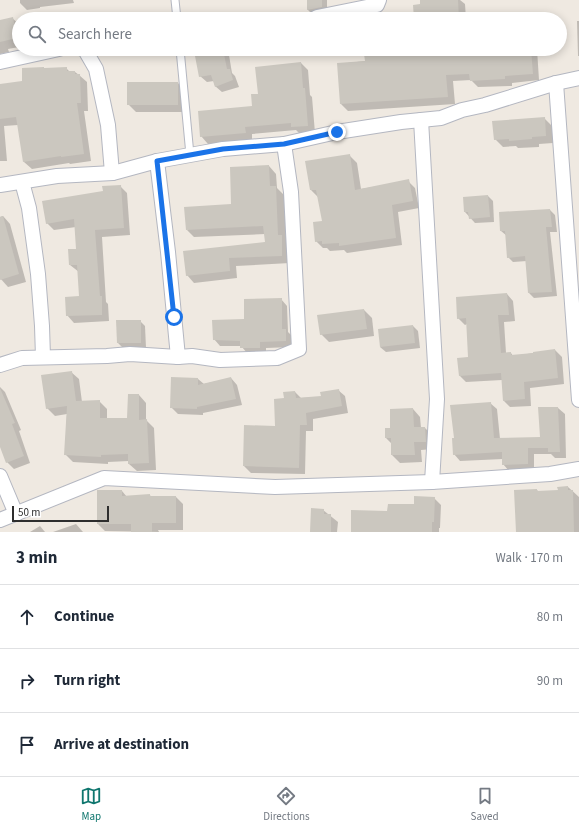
<!DOCTYPE html>
<html lang="en">
<head>
<meta charset="utf-8">
<style>
	body { margin:0; font-family:"Source Sans 3",sans-serif; background:#f2f2f3; color:#1f2937 }
	.scale { position:absolute; left:12px; bottom:10px; width:97px; box-sizing:border-box; padding-left:4px; border:2px solid #2e2e2e; border-top:0; font-size:11px; line-height:14px; white-space:nowrap; color:#2e2e2e; -webkit-text-stroke:3px #fff; paint-order:stroke }
	.stop { position:absolute; width:12px; height:12px; margin:-9px; border:3px solid #1a73e8; border-radius:50%; background:#fff }
	.stop.end { background:#1a73e8; border-color:#fff; box-shadow:0 1px 4px #0008 }
	.list { margin:0; padding:0; list-style:none }
	h2 { display:flex; justify-content:space-between; align-items:center; height:52px; margin:0; padding:0 16px; font-size:17px }
	h2 small { font-size:13px; font-weight:400; color:#747a83 }
	.list li { display:grid; grid-template-columns:26px 1fr auto; gap:12px; align-items:center; box-sizing:border-box; height:64px; padding:0 16px; border-top:1px solid #e0e1e3 }
	.list b { display:block; font-size:15px; white-space:nowrap }
	.list em { font-size:13px; font-style:normal; color:#747a83 }
	.icon { flex:none; width:22px; height:22px; fill:none; stroke:currentColor; stroke-width:2; stroke-linecap:round; stroke-linejoin:round }
	.map { position:relative; flex:none; width:579px; height:532px; overflow:hidden }
	.search { position:absolute; background:#fff; box-shadow:0 2px 10px #0003; left:12px; right:12px; top:12px; height:44px; display:flex; align-items:center; gap:10px; box-sizing:border-box; padding:0 14px; border-radius:22px; color:#747a83; font-size:15px }
	.sheet { height:244px; background:#fff }
	nav { display:flex; justify-content:space-around; align-items:center; box-sizing:border-box; height:56px; border-top:1px solid #e0e1e3; background:#fff; font-size:11px; color:#747a83 }
	nav a { display:grid; justify-items:center; gap:2px }
	nav .on { color:#0f766e }
	.map>svg:first-child { display:block }
	.shadow { fill:#0003 }
	.building { fill:#cbc7bf }
	.lines { fill:none; stroke-linecap:round; stroke-linejoin:round }
	.service-casing { stroke:#b4b7c1; stroke-width:9 }
	.minor-casing { stroke:#b4b7c1; stroke-width:16 }
	.service { stroke:#fff; stroke-width:7 }
	.minor { stroke:#fff; stroke-width:14 }
	.route { stroke:#1a73e8; stroke-width:5 }
</style>
</head>
<body>
<div class="map">
<svg width="579" height="532" viewBox="0 0 579 532">
	<rect width="100%" height="100%" fill="#efe9e1"/>
	<g class="shadow">
		<polygon points="20,0 73,0 74,3 40,7 40,8 27,10 20,3"/>
		<polygon points="308,0 327,0 327,13 314,16 308,10"/>
		<polygon points="421,0 460,0 465,4 466,19 415,19 421,5"/>
		<polygon points="237,12 243,19 194,19 194,18"/>
		<polygon points="12,18 19,24 19,47 8,49 9,52 0,54 0,21"/>
		<polygon points="577,21 579,21 579,56 578,56"/>
		<polygon points="195,49 228,49 232,73 235,76 239,87 222,92 215,86 214,81 207,82 200,76"/>
		<polygon points="435,49 537,49 539,80 512,83 512,86 478,87 471,80 453,81 455,104 348,111 341,104 338,64 366,61 384,55"/>
		<polygon points="301,63 308,70 310,95 312,97 315,133 300,134 296,130 252,134 252,140 208,144 201,136 253,107 259,94"/>
		<polygon points="66,68 70,72 75,72 79,75 87,82 88,111 84,111 91,161 70,164 69,163 32,169 24,162 18,125 4,126 7,161 0,161 0,85 23,82"/>
		<polygon points="178,83 185,91 185,112 136,112 128,104"/>
		<polygon points="544,118 552,126 553,143 539,144 539,147 518,148 516,146 503,147 495,139"/>
		<polygon points="349,155 357,163 361,189 408,181 415,188 419,208 398,212 402,245 347,253 344,250 330,251 327,248 323,248 316,241 324,222 318,197 311,190"/>
		<polygon points="269,166 276,174 277,188 284,195 286,240 289,244 290,263 236,266 237,278 194,283 187,275 266,242 265,234 194,237 187,230 232,205"/>
		<polygon points="120,186 127,193 130,235 102,237 106,302 108,304 109,321 74,323 67,315 80,297 79,272 70,265 69,250 77,250 76,227 54,230 47,223 104,192"/>
		<polygon points="488,196 493,201 494,222 475,223 465,212"/>
		<polygon points="550,210 555,215 557,232 550,232 557,296 534,298 529,293 527,261 513,262 508,257 507,236 501,231"/>
		<polygon points="3,216 10,224 26,282 8,287 0,278 0,217"/>
		<polygon points="507,294 513,301 515,321 504,322 506,353 511,353 513,356 555,350 562,357 564,384 530,388 531,406 510,407 504,401 502,380 466,382 460,376 459,358 470,358 467,324 465,325 458,318"/>
		<polygon points="281,299 287,306 288,332 292,336 292,347 266,348 266,354 248,354 241,346 220,346 214,339"/>
		<polygon points="364,310 372,318 374,336 329,342 321,334"/>
		<polygon points="140,321 145,326 146,348 123,348 118,343"/>
		<polygon points="413,326 418,331 420,348 386,352 380,347"/>
		<polygon points="71,372 79,379 82,402 99,401 107,409 107,419 128,419 139,395 146,403 146,420 154,428 156,470 137,471 129,464 129,461 108,462 108,464 73,462 65,454 67,414 55,416 47,408"/>
		<polygon points="231,378 237,385 242,405 203,413 203,415 178,414 171,407 198,379 204,384"/>
		<polygon points="0,387 5,392 21,430 19,431 30,463 14,469 7,462 0,444"/>
		<polygon points="338,390 345,396 348,413 313,419 313,431 306,431 305,474 251,473 244,466 276,427 285,399 295,392 301,398 322,397"/>
		<polygon points="490,403 497,409 500,439 541,438 540,408 558,408 565,414 566,458 555,458 551,454 534,454 534,470 509,471 503,464 503,459 460,461 454,454 455,439"/>
		<polygon points="413,409 420,417 421,428 425,428 433,436 433,449 421,450 422,462 400,463 392,455 392,444 386,438 392,429"/>
		<polygon points="568,487 579,497 579,532 517,532 537,490 539,492 559,491"/>
		<polygon points="122,491 127,497 150,495 151,497 176,497 183,504 183,530 158,530 159,532 105,531 98,524"/>
		<polygon points="434,498 441,505 440,528 439,528 439,532 352,532 388,512 415,505"/>
		<polygon points="323,510 338,522 337,532 311,532"/>
		<polygon points="76,524 83,532 53,532"/>
		<polygon points="40,526 45,532 30,532"/>
	</g>
	<g class="building">
		<polygon points="307,0 322,0 322,7 307,10"/>
		<polygon points="420,0 458,0 459,19 414,19 413,5 420,4"/>
		<polygon points="13,17 17,38 0,42 0,20"/>
		<polygon points="196,49 223,49 227,69 230,69 233,80 215,87 211,75 199,77 195,56 198,56"/>
		<polygon points="420,49 531,49 533,74 505,76 505,79 470,81 469,74 446,75 448,97 340,104 337,63 365,61 364,54 384,53 384,54"/>
		<polygon points="301,62 303,88 305,88 308,126 291,127 291,123 245,127 246,133 200,137 198,111 252,106 251,94 258,94 255,67"/>
		<polygon points="44,67 44,68 67,67 67,71 75,71 75,74 80,74 81,103 77,103 84,154 61,157 61,156 23,162 16,117 0,119 0,84 22,81 22,68"/>
		<rect x="127" y="82" width="51" height="23"/>
		<polygon points="545,117 546,136 532,137 532,139 509,141 509,139 494,140 492,121"/>
		<polygon points="350,154 355,190 409,179 413,201 392,205 396,238 339,246 339,243 322,244 322,241 315,242 313,222 322,221 316,190 310,190 305,161"/>
		<polygon points="269,165 270,186 276,186 278,235 282,235 282,256 229,258 230,271 186,276 183,251 265,242 263,226 186,230 184,207 231,204 230,167"/>
		<polygon points="121,185 124,228 95,230 100,296 102,296 102,315 66,316 65,297 79,296 77,265 69,265 68,249 76,249 74,219 46,224 42,201 103,191 102,186"/>
		<polygon points="488,195 490,217 469,219 468,212 464,212 463,197"/>
		<polygon points="550,209 552,227 546,227 552,292 528,293 525,256 507,258 505,231 500,231 499,212"/>
		<polygon points="3,216 19,274 0,280 0,217"/>
		<polygon points="507,293 509,315 498,315 501,353 511,352 511,355 533,353 533,352 555,349 558,378 524,382 525,399 503,401 501,373 459,376 457,358 468,357 466,318 457,319 456,297"/>
		<polygon points="282,298 282,329 286,329 286,341 260,342 260,348 240,348 240,341 213,340 212,320 244,319 244,299"/>
		<polygon points="364,309 367,329 320,335 317,315"/>
		<polygon points="116,320 141,320 141,343 117,343"/>
		<polygon points="413,325 415,343 380,347 378,329"/>
		<polygon points="72,371 76,401 100,400 100,418 127,418 128,394 139,394 139,420 147,419 149,463 128,464 128,454 101,455 101,457 64,455 67,406 46,409 41,375"/>
		<polygon points="171,377 198,378 198,385 231,377 236,399 197,407 197,409 170,408"/>
		<polygon points="0,388 15,423 12,424 24,456 6,463 0,447"/>
		<polygon points="339,389 342,406 306,413 307,425 300,425 299,468 243,466 244,425 275,426 274,399 284,398 283,392 295,391 296,398 321,396 320,392"/>
		<polygon points="491,402 494,438 540,437 538,407 558,407 560,452 548,452 548,448 528,448 528,464 502,465 502,452 453,455 452,438 454,438 450,405"/>
		<polygon points="413,408 414,427 425,427 426,442 414,442 415,455 391,455 391,438 385,438 385,428 390,428 390,409"/>
		<polygon points="568,486 568,490 573,490 574,532 516,532 514,490 537,489 537,491 558,490 557,487"/>
		<polygon points="97,490 122,490 122,496 150,494 150,496 176,496 176,523 152,523 152,532 131,532 131,524 97,524"/>
		<polygon points="414,496 435,497 434,522 432,522 432,532 351,532 351,510 387,511 388,504 414,504"/>
		<polygon points="311,508 324,509 324,514 331,514 331,532 310,532"/>
	</g>
	<g class="lines">
		<defs>
			<g id="service">
				<polyline points="175,0 177,19"/>
				<polyline points="180,49 190,155"/>
			</g>
			<g id="minor">
				<polyline points="314,19 317,17 377,5 379,0"/>
				<polyline points="82,49 85,50 96,69 108,125 112,173"/>
				<polyline points="0,62 59,49"/>
				<polyline points="556,83 579,400"/>
				<polyline points="421,120 437,399 432,482"/>
				<polyline points="157,161 168,252 178,357"/>
				<polyline points="22,182 29,208 38,274 42,326 43,357"/>
				<polyline points="0,185 57,176 113,173 157,161 223,149 284,144 337,132 401,122 441,118 462,110 485,105 556,83 579,78"/>
				<polyline points="0,365 22,358 107,356 130,354 178,357 192,356 220,360 277,358 299,349 291,192 284,144"/>
				<polyline points="0,476 16,514"/>
				<polyline points="0,520 104,478 275,487 432,482 550,474 579,469"/>
			</g>
		</defs>
		<use href="#service" class="service-casing"/>
		<use href="#minor" class="minor-casing"/>
		<use href="#service" class="service"/>
		<use href="#minor" class="minor"/>
	</g>
	<g class="lines">
		<polyline class="route" points="174,317 157,161 223,149 284,144 337,132"/>
	</g>
</svg>
<div class="scale">50 m</div>
<div class="stop" style="left:174px;top:317px"></div>
<div class="stop end" style="left:337px;top:132px"></div>
<div class="search"><svg class="icon" aria-label="search" viewBox="0 0 24 24"><circle cx="10" cy="10" r="6"/><path d="M15 15l6 6"/></svg>Search here</div>
</div>
<section class="sheet">
<h2>3 min<small>Walk · 170 m</small></h2>
<ul class="list">
<li><svg class="icon" aria-label="ahead" viewBox="0 0 24 24"><path d="M12 20V5M6 11l6-6 6 6"/></svg><div><b>Continue</b></div><em>80 m</em></li>
<li><svg class="icon" aria-label="right" viewBox="0 0 24 24"><path d="M7 20v-9h11M14 6l5 5-5 5"/></svg><div><b>Turn right</b></div><em>90 m</em></li>
<li><svg class="icon" aria-label="arrive" viewBox="0 0 24 24"><path d="M6 21V4h12l-3 4 3 4H6"/></svg><div><b>Arrive at destination</b></div></li>
</ul>
</section>
<nav>
<a class="on"><svg class="icon" aria-label="map" viewBox="0 0 24 24"><path d="M3 6l6-2 6 2 6-2v14l-6 2-6-2-6 2zM9 4v14M15 6v14"/></svg>Map</a>
<a><svg class="icon" aria-label="directions" viewBox="0 0 24 24"><path d="M12 3l9 9-9 9-9-9zM9 14v-3h6M13 9l2 2-2 2"/></svg>Directions</a>
<a><svg class="icon" aria-label="saved" viewBox="0 0 24 24"><path d="M7 4h10v16l-5-4-5 4z"/></svg>Saved</a>
</nav>
</body>
</html>
